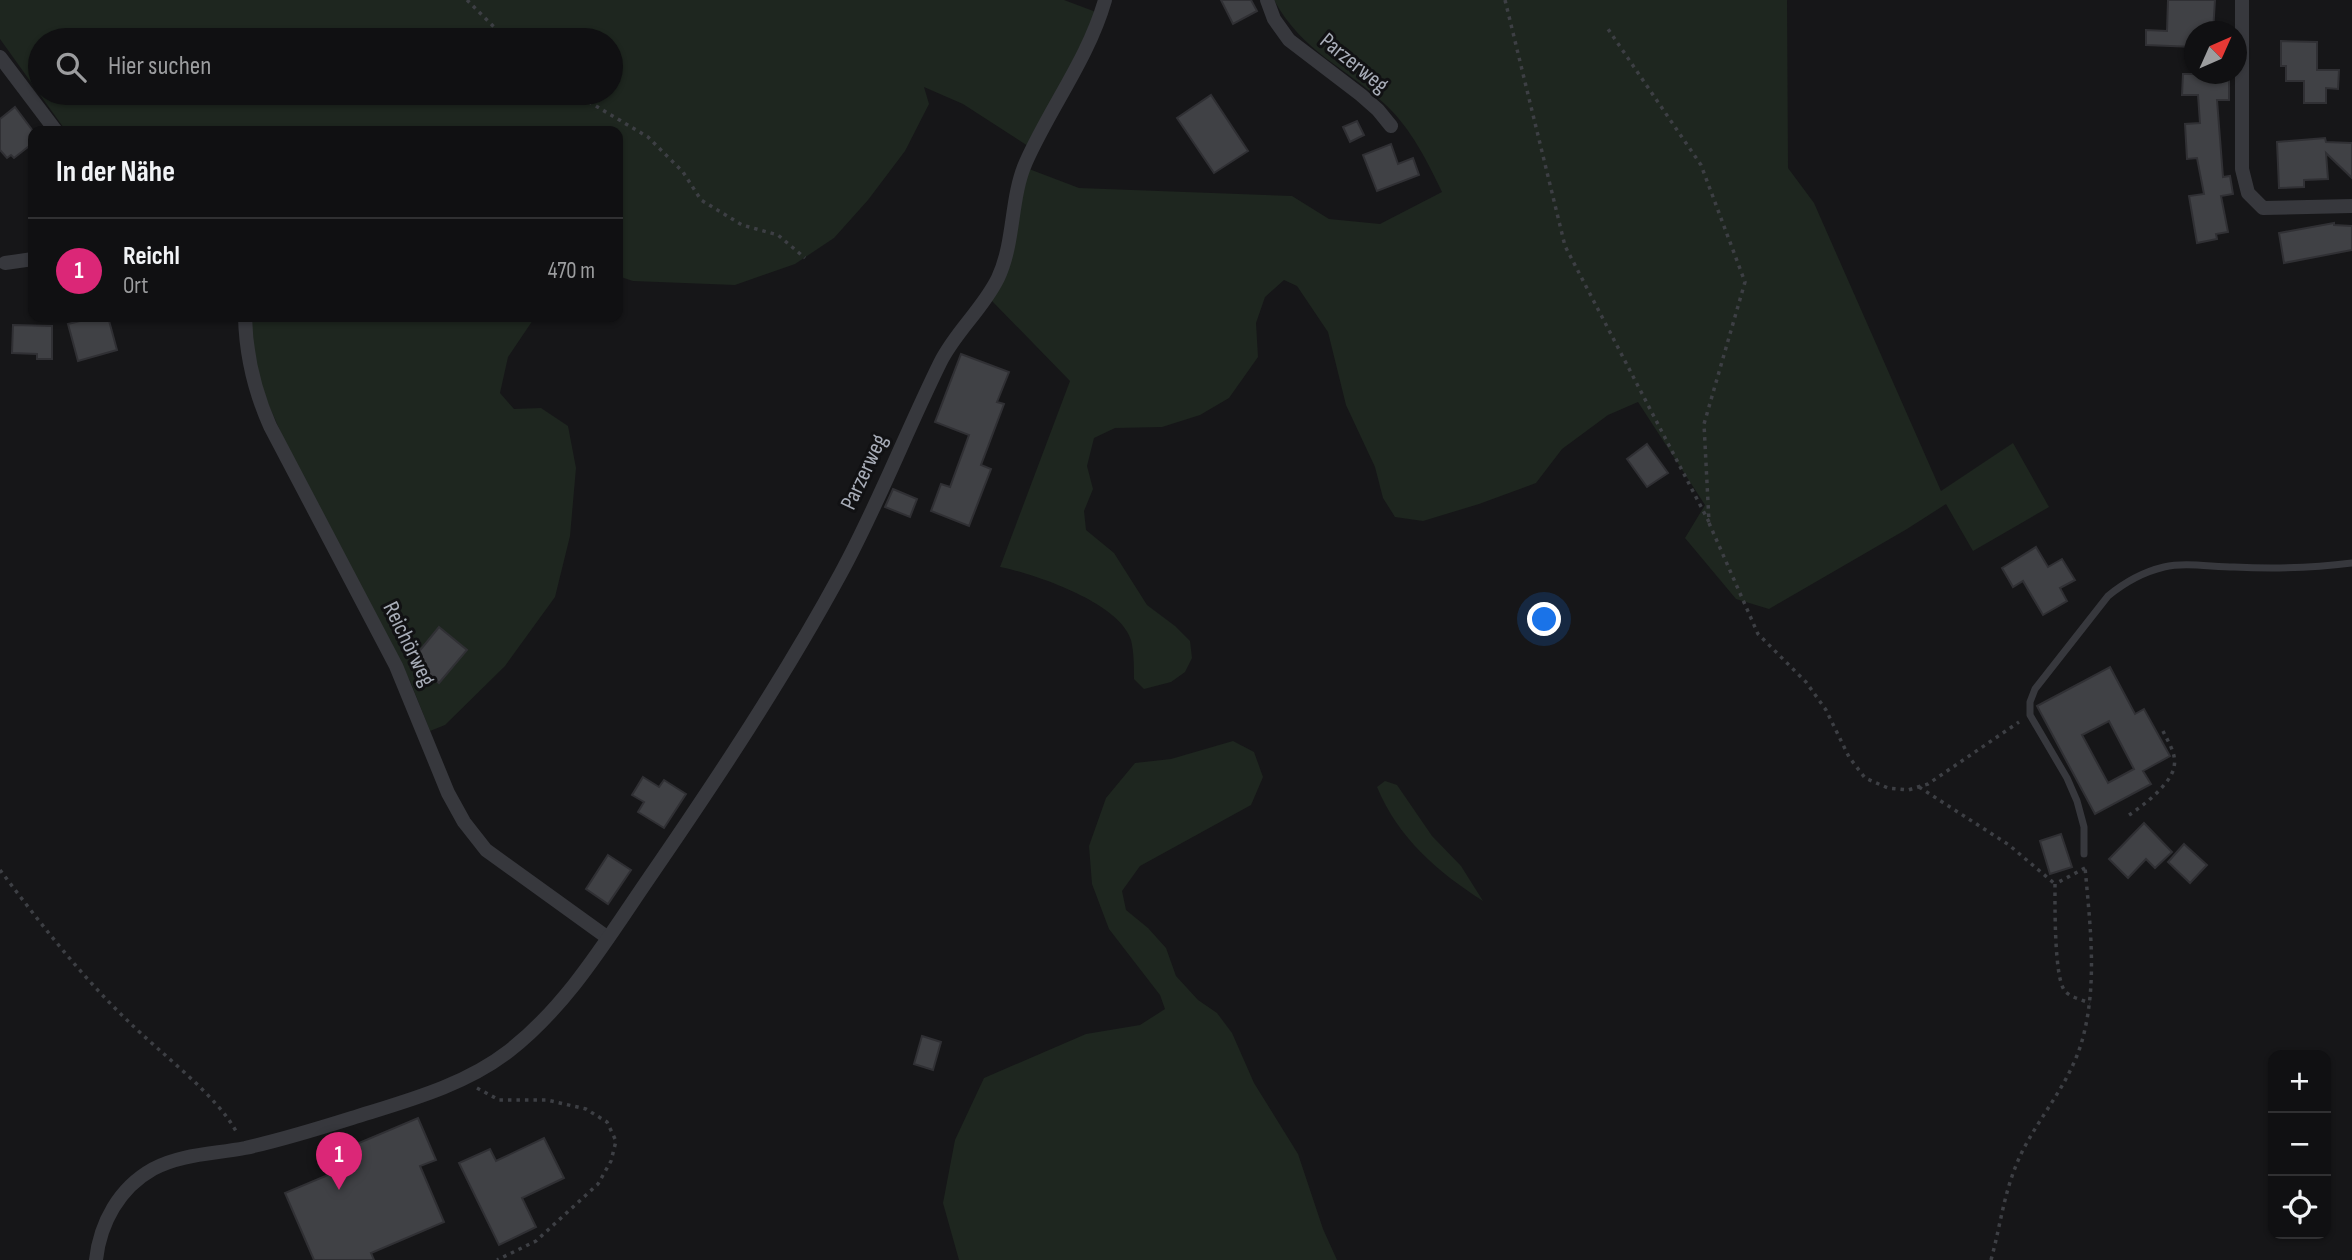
<!DOCTYPE html>
<html lang="de">
<head>
<meta charset="utf-8">
<style>
	body { margin:0; font-family:"Sofia Sans Condensed",sans-serif; background:#1e1e20; color:#f1f3f6 }
	.controls { position:absolute; right:21px; bottom:21px; display:grid; overflow:hidden; border-radius:14px; box-shadow:0 2px 5px #0004 }
	.controls button { width:63px; height:63px; display:grid; place-items:center; padding:0; border:0; border-bottom:2px solid #303032; background:#101012; color:#f1f3f6; font:35px sans-serif }
	.compass { position:absolute; left:2184px; top:21px; width:63px; height:63px; border-radius:50%; background:#101012; box-shadow:0 2px 5px #0004; rotate:45deg }
	.you { position:absolute; left:1545px; top:620px; width:24px; height:24px; margin:-18px; border:5px solid #fff; border-radius:50%; background:#1a73e8; box-shadow:0 0 0 10px #1a73e833 }
	.badge { display:grid; place-items:center; width:46px; height:46px; border-radius:50%; background:#db2777; color:#fff; font-size:23px; font-weight:700 }
	.pin { position:absolute; translate:-50% -58px; filter:drop-shadow(0 2px 4px #0008) }
	.pin::after { content:''; position:absolute; top:37px; width:24px; height:21px; background:inherit; clip-path:polygon(0 0,100% 0,50% 100%) }
	.list { margin:0; padding:0; list-style:none }
	h2 { display:flex; justify-content:space-between; align-items:center; height:91px; margin:0; padding:0 28px; font-size:30px }
	h2 small { font-size:23px; font-weight:400; color:#9c9d9f }
	.list li { display:grid; grid-template-columns:46px 1fr auto; gap:21px; align-items:center; box-sizing:border-box; height:105px; padding:0 28px; border-top:2px solid #303032 }
	.list b { display:block; font-size:26px; white-space:nowrap }
	.list p { margin:0; font-size:23px; white-space:nowrap; color:#9c9d9f }
	.list em { font-size:23px; font-style:normal; color:#9c9d9f }
	.icon { flex:none; width:38px; height:38px; fill:none; stroke:currentColor; stroke-width:2; stroke-linecap:round; stroke-linejoin:round }
	.map { position:relative; flex:none; width:2352px; height:1260px; overflow:hidden }
	.search { position:absolute; background:#101012; box-shadow:0 2px 5px #0004; left:28px; top:28px; width:595px; height:77px; display:flex; align-items:center; gap:18px; box-sizing:border-box; padding:0 24px; border-radius:38px; color:#9c9d9f; font-size:26px }
	.panel { position:absolute; background:#101012; box-shadow:0 2px 5px #0004; left:28px; top:126px; width:595px; height:196px; border-radius:14px }
	.map>svg:first-child { display:block }
	.green { fill:#1e261f; fill-rule:evenodd }
	.building { fill:#404145; stroke:#303034; stroke-width:2; fill-rule:evenodd }
	.lines { fill:none; stroke-linecap:round; stroke-linejoin:round }
	.path { stroke:#3d3f44; stroke-width:3.5; stroke-dasharray:3.5 5; stroke-linecap:butt }
	.service { stroke:#37383d; stroke-width:7 }
	.minor { stroke:#37383d; stroke-width:14 }
	.labels { text-anchor:middle; dominant-baseline:central; stroke-width:6; stroke-linejoin:round; paint-order:stroke }
	.street-label { font-size:23px; fill:#a8adb8; stroke:#111113 }
</style>
</head>
<body>
<div class="map">
<svg width="2352" height="1260" viewBox="0 0 2352 1260">
	<rect width="100%" height="100%" fill="#161618"/>
	<g class="green">
		<path d="M0 0H1064L1096 12 1081 48 1028 146 963 104 924 87 929 104 905 151 868 200 834 238 795 264 735 285 633 281 618 276V131H66L0 39ZM40 40H611V93H40Z"/>
		<path d="M1274 0H1787L1788 168 1814 203 1941 491 2013 443 2049 507 1973 551 1946 504 1907 529 1769 609 1736 599 1685 538 1705 505 1638 402 1608 415 1562 449 1536 483 1479 504 1423 521 1395 517 1383 498 1375 467 1346 405 1328 332 1297 286 1284 280 1265 297 1256 323 1258 357 1229 398 1200 415 1162 427 1115 428 1094 438 1087 466 1093 489 1084 511 1086 530 1114 553 1147 605 1175 626 1190 641 1192 658 1185 672 1171 682 1144 689 1134 679C1134 667 1134 652 1131 640 1120 603 1035 574 1000 567L1070 381 992 301 1029 169 1079 188 1292 196 1329 219 1380 224 1442 192C1428 162 1411 129 1387 106 1346 67 1303 53 1274 0Z"/>
		<polygon points="249,317 535,317 508,357 500,393 514,409 541,408 568,426 576,468 570,536 555,597 505,666 445,725 430,731 410,681 335,539 286,444 262,390 251,351"/>
		<polygon points="1233,741 1254,752 1263,777 1251,805 1140,866 1122,891 1126,910 1148,928 1166,948 1176,976 1198,1000 1217,1013 1232,1033 1254,1083 1298,1154 1323,1229 1337,1260 959,1260 943,1203 955,1140 984,1078 1086,1034 1140,1025 1165,1009 1160,995 1109,929 1092,884 1089,846 1106,798 1135,763 1171,759"/>
		<path d="M1385 781 1397 785 1432 836 1461 866 1483 901C1438 872 1398 838 1377 787Z"/>
	</g>
	<g class="building">
		<polygon points="1221,0 1251,0 1257,11 1233,24"/>
		<polygon points="2168,0 2215,0 2213,32 2194,32 2194,47 2146,45 2146,30 2167,31"/>
		<polygon points="2281,41 2317,42 2317,70 2339,70 2338,89 2326,88 2326,103 2304,103 2304,81 2286,81 2286,66 2281,66"/>
		<polygon points="2183,74 2229,74 2229,100 2217,100 2223,177 2230,176 2233,194 2221,196 2228,232 2216,234 2217,239 2197,243 2189,196 2204,194 2197,158 2187,159 2185,124 2200,123 2198,95 2182,95"/>
		<polygon points="1211,95 1248,151 1214,173 1177,118"/>
		<polygon points="15,107 33,131 33,143 14,158 11,155 7,158 0,150 0,119"/>
		<polygon points="1357,121 1364,135 1350,142 1343,127"/>
		<polygon points="2325,138 2326,142 2352,143 2352,178 2326,153 2328,179 2304,180 2304,187 2279,188 2277,142"/>
		<polygon points="1391,144 1398,164 1413,158 1419,175 1377,191 1363,155"/>
		<polygon points="2334,223 2334,225 2352,226 2352,250 2284,263 2279,233"/>
		<polygon points="96,317 108,317 117,350 78,361 68,324"/>
		<polygon points="13,325 52,326 52,359 37,359 37,354 12,353"/>
		<polygon points="961,354 1009,372 997,402 1004,404 981,465 991,469 969,526 931,511 941,484 950,487 969,435 935,422"/>
		<polygon points="1647,444 1668,473 1647,487 1627,459"/>
		<polygon points="893,489 917,499 910,517 885,507"/>
		<polygon points="2036,547 2048,567 2062,559 2075,580 2060,588 2067,601 2043,615 2023,581 2013,587 2002,568"/>
		<polygon points="439,627 467,650 439,683 412,660"/>
		<path d="M2110 667 2135 714 2144 709 2170 756 2143 771 2151 784 2095 814 2037 706ZM2109 721 2134 769 2108 783 2082 735Z"/>
		<polygon points="643,777 659,787 664,780 686,794 664,828 638,812 644,802 632,795"/>
		<polygon points="2144,823 2172,852 2155,868 2146,859 2128,878 2109,859"/>
		<polygon points="2061,834 2072,867 2050,874 2040,841"/>
		<polygon points="2184,844 2207,865 2190,883 2168,862"/>
		<polygon points="608,855 631,870 608,904 586,889"/>
		<polygon points="922,1036 941,1042 933,1070 914,1064"/>
		<polygon points="418,1118 436,1160 420,1166 444,1222 371,1253 374,1260 314,1260 285,1193 328,1175 321,1159"/>
		<polygon points="544,1138 564,1178 522,1198 536,1227 499,1245 459,1163 490,1149 496,1161"/>
	</g>
	<g class="lines">
		<g class="path">
			<polyline points="467,0 507,40"/>
			<polyline points="1505,0 1565,246 1709,522 1704,424 1745,282 1701,165 1608,29"/>
			<polyline points="574,93 648,137 683,172 701,200 742,225 778,235 805,258"/>
			<polyline points="1709,523 1758,634 1806,682 1826,710 1849,757 1865,778 1888,788 1908,790 1928,784 2019,722"/>
			<polyline points="1919,787 2009,845 2055,884"/>
			<path d="M2129 815C2143 806 2171 784 2174 767 2177 754 2168 742 2163 731"/>
			<path d="M2085 868 2055 884C2055 904 2054 979 2065 991 2070 997 2082 1000 2090 1003"/>
			<path d="M0 870C40 923 81 976 129 1022 159 1052 218 1096 237 1133"/>
			<polyline points="477,1088 499,1100 547,1100 586,1109 607,1122 616,1141 611,1161 598,1184 536,1241 497,1260"/>
			<path d="M1991 1260C2002 1220 2004 1187 2024 1148 2043 1112 2070 1082 2082 1041 2098 984 2090 925 2085 867"/>
		</g>
		<path class="service" d="M2084 854V827L2077 801 2067 778 2030 715V702L2035 689 2108 596C2125 582 2143 572 2164 567 2185 562 2212 567 2234 567 2274 569 2313 568 2352 563"/>
		<g class="minor">
			<polyline points="1267,0 1274,19 1289,40 1361,95 1378,110 1391,126"/>
			<polyline points="2242,0 2242,169 2248,193 2263,208 2352,206"/>
			<polyline points="0,57 56,131"/>
			<polyline points="5,263 33,259"/>
			<path d="M245 317C246 356 254 390 270 426L396 666 448 793 464 822 486 850 608 938"/>
			<path d="M96 1260C100 1223 119 1188 153 1169 181 1154 214 1154 245 1148 281 1140 317 1129 352 1118 406 1101 464 1086 509 1051 568 1005 607 939 649 878 717 779 784 678 841 573 878 505 906 432 940 363 955 332 983 309 998 278 1015 242 1010 198 1026 162 1051 106 1088 59 1105 0"/>
		</g>
	</g>
	<g class="labels">
		<g class="street-label">
			<text transform="translate(1354 63) rotate(39)">Parzerweg</text>
			<text transform="translate(864 472) rotate(-65)">Parzerweg</text>
			<text transform="translate(409 644) rotate(64)">Reichörweg</text>
		</g>
	</g>
</svg>
<div class="controls">
<button>+</button>
<button>−</button>
<button><svg class="icon" aria-label="locate" viewBox="0 0 24 24"><circle cx="12" cy="12" r="6"/><path d="M12 2v4M12 18v4M2 12h4M18 12h4"/></svg></button>
</div>
<svg class="compass" viewBox="-18 -18 36 36"><path d="M0-13l5 13h-10z" fill="#e53935"/><path d="M0 13l5-13h-10z" fill="#9c9d9f"/></svg>
<div class="you"></div>
<div class="pin badge" style="left:339px;top:1190px">1</div>
<div class="search"><svg class="icon" aria-label="search" viewBox="0 0 24 24"><circle cx="10" cy="10" r="6"/><path d="M15 15l6 6"/></svg>Hier suchen</div>
<section class="panel">
<h2>In der Nähe<small></small></h2>
<ul class="list">
<li><span class="badge">1</span><div><b>Reichl</b><p>Ort</p></div><em>470 m</em></li>
</ul>
</section>
</div>
</body>
</html>
